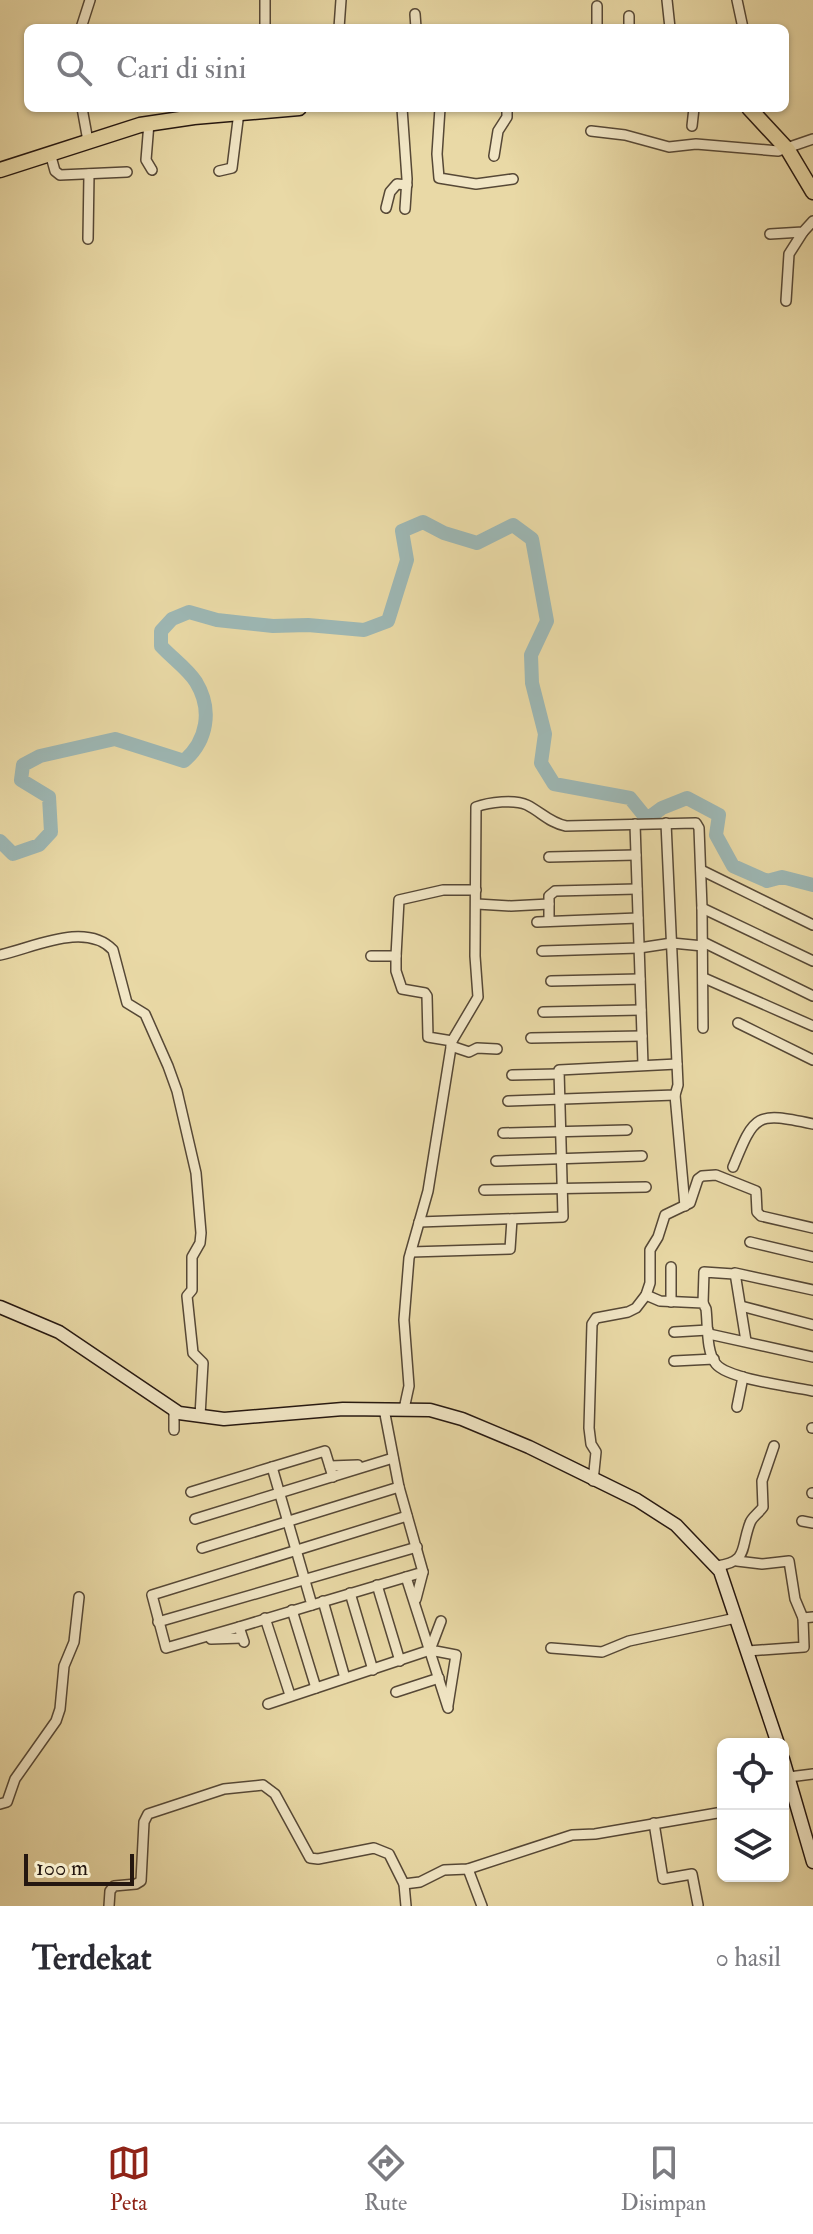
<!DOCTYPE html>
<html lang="id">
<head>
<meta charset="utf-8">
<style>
	body { margin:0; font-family:"IM FELL Double Pica",serif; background:#f2f2f3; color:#2b2b33 }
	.controls { position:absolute; right:24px; bottom:24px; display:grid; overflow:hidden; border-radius:12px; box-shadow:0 2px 6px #0004 }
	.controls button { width:72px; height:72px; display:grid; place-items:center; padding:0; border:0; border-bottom:2px solid #e1e1e2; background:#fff; color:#2b2b33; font:40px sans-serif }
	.scale { position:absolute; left:24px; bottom:20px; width:110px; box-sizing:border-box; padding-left:8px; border:4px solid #251710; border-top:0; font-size:22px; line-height:28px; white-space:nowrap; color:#251710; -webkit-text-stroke:6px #f1e6c5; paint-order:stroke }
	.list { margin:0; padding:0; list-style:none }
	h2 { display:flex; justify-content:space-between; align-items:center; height:104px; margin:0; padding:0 32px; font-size:34px }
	h2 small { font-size:26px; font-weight:400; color:#7c7c81 }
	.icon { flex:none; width:44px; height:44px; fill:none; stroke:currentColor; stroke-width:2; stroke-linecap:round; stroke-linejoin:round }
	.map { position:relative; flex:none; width:813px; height:1906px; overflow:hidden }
	.search { position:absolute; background:#fff; box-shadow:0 2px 6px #0004; left:24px; right:24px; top:24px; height:88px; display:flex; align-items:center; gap:20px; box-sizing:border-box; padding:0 28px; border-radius:12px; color:#7c7c81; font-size:30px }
	.sheet { height:216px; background:#fff }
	nav { display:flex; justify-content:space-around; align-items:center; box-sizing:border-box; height:112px; border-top:2px solid #e1e1e2; background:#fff; font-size:22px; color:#7c7c81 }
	nav a { display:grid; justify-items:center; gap:4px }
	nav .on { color:#8f2418 }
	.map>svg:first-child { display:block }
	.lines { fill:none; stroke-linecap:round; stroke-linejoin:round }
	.river { stroke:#9db7b4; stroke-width:14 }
	.street-casing { stroke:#564836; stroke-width:12 }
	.secondary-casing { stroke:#251710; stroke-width:15 }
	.primary-casing { stroke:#251710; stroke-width:17 }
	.street { stroke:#f1e6c5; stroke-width:9 }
	.secondary { stroke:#f1e6c5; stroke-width:12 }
	.primary { stroke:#e9d9a6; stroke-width:14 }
</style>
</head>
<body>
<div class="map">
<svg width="813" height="1906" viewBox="0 0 813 1906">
	<rect width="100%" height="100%" fill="#e9d9a6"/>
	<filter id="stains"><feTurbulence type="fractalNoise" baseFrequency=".0025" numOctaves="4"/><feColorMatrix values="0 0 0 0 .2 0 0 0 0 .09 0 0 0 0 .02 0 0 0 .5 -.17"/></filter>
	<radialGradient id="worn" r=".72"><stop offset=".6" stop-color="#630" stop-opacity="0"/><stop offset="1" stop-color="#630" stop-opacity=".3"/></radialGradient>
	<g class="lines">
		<path class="river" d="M0 841 13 854 39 845 51 832 49 797 21 780 23 765 40 756 115 739 184 761C207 741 213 710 196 682 188 669 172 658 161 646V631L172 619 189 612 217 620 273 626 308 625 364 630 388 621 407 560 402 531 423 522 444 533 477 543 513 525 532 539 547 621 531 655 532 683 545 734 541 763 554 784 630 798 647 819 662 808 687 798 719 815 716 835 733 866 767 881 782 877 813 885"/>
		<defs>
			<g id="street">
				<polyline points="265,0 265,28"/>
				<polyline points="667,0 670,28"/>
				<polyline points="737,0 743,28"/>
				<polyline points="597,6 597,28"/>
				<polyline points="415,14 416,28"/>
				<polyline points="81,28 90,0"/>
				<polyline points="339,28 341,0"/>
				<polyline points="629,28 629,16"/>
				<polyline points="82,108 88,141"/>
				<polyline points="402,108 407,179 405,209"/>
				<polyline points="440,108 437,154 439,178 476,184 513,179"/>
				<polyline points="149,123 146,160 152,170"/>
				<polyline points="692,126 694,108"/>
				<polyline points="591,131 625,135 669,147 696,144 778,151 813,139"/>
				<polyline points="50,153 55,171 60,175 127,172"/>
				<polyline points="494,156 498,131 507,117 507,108"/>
				<polyline points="219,171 232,168 239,112"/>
				<polyline points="386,208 390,192 397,184 407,185"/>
				<polyline points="770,234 803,232 813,221"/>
				<polyline points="88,239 89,174"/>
				<polyline points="786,301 789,254 803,232"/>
				<polyline points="635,824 643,1065"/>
				<polyline points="549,857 636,855"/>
				<polyline points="701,870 813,925"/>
				<polyline points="477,904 511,906 549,904"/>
				<polyline points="702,908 813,961"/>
				<polyline points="549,921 549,896 555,891 637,889"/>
				<polyline points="537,922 638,918"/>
				<polyline points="703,942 813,996"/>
				<polyline points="542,951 639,948 672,943 703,946"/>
				<path d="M0 955C33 948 85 921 113 950L127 1003 145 1014 168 1066 177 1091 196 1173 201 1233 200 1243 192 1257V1290L187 1296 193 1353 203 1363 200 1416"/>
				<polyline points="371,956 396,956 396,971 402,989 425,993 427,996 428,1037 452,1041"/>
				<polyline points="396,956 399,900 443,890 476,890"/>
				<polyline points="704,978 813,1026"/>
				<polyline points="551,981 640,979"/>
				<polyline points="543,1012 641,1010"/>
				<polyline points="738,1023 813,1060"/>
				<polyline points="531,1038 642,1036"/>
				<polyline points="451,1046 469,1052 477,1048 497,1049"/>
				<polyline points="512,1075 558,1074"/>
				<polyline points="675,1095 685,1206"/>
				<polyline points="508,1101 675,1095 678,1085 666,823"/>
				<polyline points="503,1133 627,1130"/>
				<polyline points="496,1161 642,1156"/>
				<path d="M733 1167C755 1113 756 1112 813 1124"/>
				<polyline points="484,1190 646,1187"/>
				<polyline points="419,1222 563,1217 559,1070 677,1064"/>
				<polyline points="750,1242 813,1257"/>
				<polyline points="411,1252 510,1249 512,1219"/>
				<polyline points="671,1267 671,1302"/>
				<path d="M646 1295 660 1301 703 1303 706 1309C708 1325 706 1352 716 1364 728 1379 793 1387 813 1391"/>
				<polyline points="703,1303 704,1272 734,1274"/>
				<polyline points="741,1306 813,1325"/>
				<polyline points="674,1332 708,1330"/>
				<polyline points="709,1334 813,1357"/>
				<polyline points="746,1341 735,1273 813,1290"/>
				<polyline points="674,1361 714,1359"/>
				<polyline points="737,1407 743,1377"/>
				<path d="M404 1409 409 1386 404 1320 409 1258 428 1191 452 1041 478 997 475 956 476 807C489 802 515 799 527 805 541 812 550 823 566 826L696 823 699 828 702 908 703 1028"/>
				<polyline points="174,1410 174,1430"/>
				<polyline points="812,1428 813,1428"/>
				<polyline points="330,1466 358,1465"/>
				<polyline points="272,1467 325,1451 333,1477"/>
				<polyline points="593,1481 596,1452 591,1444 589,1428 592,1324 596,1318 628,1312 636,1308 646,1295 650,1283 650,1250 658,1237 665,1215 690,1203 698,1179 702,1176 716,1175 756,1191 757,1212 761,1216 813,1228"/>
				<polyline points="191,1492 272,1467 312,1605 239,1627"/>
				<polyline points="812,1493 813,1493"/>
				<polyline points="195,1519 393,1458"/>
				<polyline points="802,1521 813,1523"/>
				<polyline points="202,1548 399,1487"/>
				<polyline points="737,1561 762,1564 789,1561 795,1599 803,1618"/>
				<path d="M717 1566C749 1561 740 1549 750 1523 752 1517 759 1513 763 1507L762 1481 774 1446"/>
				<polyline points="406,1577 448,1708"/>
				<polyline points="377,1585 400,1661"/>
				<polyline points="350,1593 373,1670"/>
				<polyline points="416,1599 423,1572"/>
				<polyline points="323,1601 345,1678"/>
				<polyline points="312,1605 423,1572 399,1487 384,1409"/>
				<polyline points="292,1610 316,1688"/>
				<polyline points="265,1618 290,1695"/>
				<polyline points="441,1621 430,1650 456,1655 448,1705"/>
				<polyline points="158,1622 417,1547"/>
				<polyline points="211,1639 242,1638"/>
				<polyline points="244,1642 239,1627 166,1648 152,1595 407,1516"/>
				<polyline points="551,1648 602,1652 629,1641 736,1618"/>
				<polyline points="748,1651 804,1647 803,1618 813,1617"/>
				<polyline points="396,1692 439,1678"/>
				<polyline points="268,1704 430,1650"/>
				<polyline points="789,1777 813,1774"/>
				<polyline points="0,1804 7,1802 15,1779 56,1721 60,1709 64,1666 74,1642 79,1597"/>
				<polyline points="654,1823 663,1879 692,1874 698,1905"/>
				<polyline points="468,1869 482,1906"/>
				<polyline points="404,1884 420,1882 444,1870 468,1869 572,1835 595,1834 723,1812"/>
				<polyline points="109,1906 110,1891 114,1886 136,1884 141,1881 144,1822 148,1814 224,1789 263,1785 275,1794 310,1858 318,1859 374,1848 389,1854 404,1884 406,1906"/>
			</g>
			<g id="secondary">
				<polyline points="0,1307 59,1332 179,1413 224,1419 343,1409 430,1410 462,1419 529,1447 637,1500 676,1525 720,1571 778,1744"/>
				<polyline points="783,1759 813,1862"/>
			</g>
			<g id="primary">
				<polyline points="749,108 788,150 813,192"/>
				<polyline points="0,170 140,125 194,117 299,108"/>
			</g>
		</defs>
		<use href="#street" class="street-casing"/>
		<use href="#secondary" class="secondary-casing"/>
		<use href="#primary" class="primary-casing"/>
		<use href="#street" class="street"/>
		<use href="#secondary" class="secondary"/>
		<use href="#primary" class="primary"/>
	</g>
	<rect width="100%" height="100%" filter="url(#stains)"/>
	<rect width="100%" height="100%" fill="url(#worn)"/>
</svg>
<div class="controls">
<button><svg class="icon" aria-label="locate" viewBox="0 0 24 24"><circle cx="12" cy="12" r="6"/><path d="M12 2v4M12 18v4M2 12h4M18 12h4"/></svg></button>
<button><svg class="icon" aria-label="layers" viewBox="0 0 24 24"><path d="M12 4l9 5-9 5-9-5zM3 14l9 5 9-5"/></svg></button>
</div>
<div class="scale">100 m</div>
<div class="search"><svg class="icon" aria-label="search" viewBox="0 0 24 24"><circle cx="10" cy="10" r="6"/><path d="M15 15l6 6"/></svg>Cari di sini</div>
</div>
<section class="sheet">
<h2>Terdekat<small>0 hasil</small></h2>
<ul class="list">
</ul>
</section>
<nav>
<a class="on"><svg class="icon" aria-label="map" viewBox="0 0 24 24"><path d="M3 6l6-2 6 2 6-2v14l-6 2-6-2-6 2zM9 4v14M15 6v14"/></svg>Peta</a>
<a><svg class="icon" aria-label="directions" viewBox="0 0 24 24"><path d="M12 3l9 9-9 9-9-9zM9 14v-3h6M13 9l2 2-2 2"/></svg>Rute</a>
<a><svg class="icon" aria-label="saved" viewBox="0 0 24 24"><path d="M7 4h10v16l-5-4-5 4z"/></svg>Disimpan</a>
</nav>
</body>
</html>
